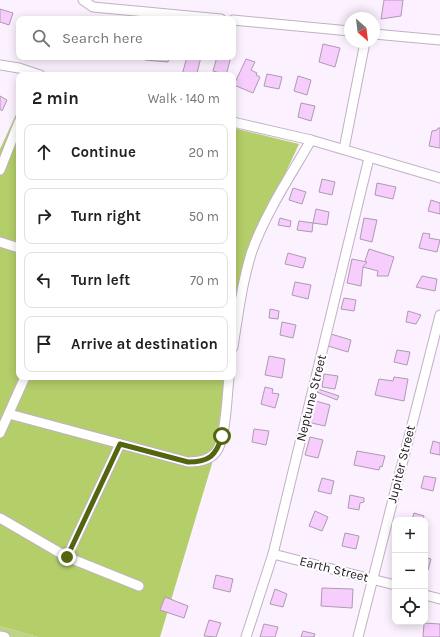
<!DOCTYPE html>
<html lang="en">
<head>
<meta charset="utf-8">
<style>
	body { margin:0; font-family:Karla,sans-serif; background:#f2f2f2; color:#202124 }
	.controls { position:absolute; right:12px; bottom:12px; display:grid; overflow:hidden; border-radius:8px; box-shadow:0 2px 10px #0003 }
	.controls button { width:36px; height:36px; display:grid; place-items:center; padding:0; border:0; border-bottom:1px solid #e0e0e0; background:#fff; color:#202124; font:20px sans-serif }
	.compass { position:absolute; left:344px; top:12px; width:36px; height:36px; border-radius:50%; background:#fff; box-shadow:0 2px 10px #0003; rotate:152deg }
	.stop { position:absolute; width:12px; height:12px; margin:-9px; border:3px solid #53650e; border-radius:50%; background:#fff }
	.stop.end { background:#53650e; border-color:#fff; box-shadow:0 1px 4px #0008 }
	.list { margin:0; padding:0; list-style:none }
	h2 { display:flex; justify-content:space-between; align-items:center; height:52px; margin:0; padding:0 16px; font-size:17px }
	h2 small { font-size:13px; font-weight:400; color:#757577 }
	.list li { display:grid; grid-template-columns:26px 1fr auto; gap:12px; align-items:center; box-sizing:border-box; height:56px; margin:0 8px 8px; padding:0 8px; border:1px solid #e0e0e0; border-radius:8px }
	.list b { display:block; font-size:15px; white-space:nowrap }
	.list em { font-size:13px; font-style:normal; color:#757577 }
	.icon { flex:none; width:22px; height:22px; fill:none; stroke:currentColor; stroke-width:2; stroke-linecap:round; stroke-linejoin:round }
	.map { position:relative; flex:none; width:440px; height:637px; overflow:hidden }
	.search { position:absolute; background:#fff; box-shadow:0 2px 10px #0003; left:16px; top:16px; width:220px; height:44px; display:flex; align-items:center; gap:10px; box-sizing:border-box; padding:0 14px; border-radius:8px; color:#757577; font-size:15px }
	.panel { position:absolute; background:#fff; box-shadow:0 2px 10px #0003; left:16px; top:72px; width:220px; height:308px; border-radius:8px }
	.map>svg:first-child { display:block }
	.green { fill:#bdd385 }
	.forest { fill:#b4ce6a }
	.building { fill:#f6cdfd; stroke:#ad9bb0 }
	.lines { fill:none; stroke-linecap:round; stroke-linejoin:round }
	.minor-casing { stroke:#c2b0c5; stroke-width:11 }
	.minor { stroke:#fff; stroke-width:9 }
	.route { stroke:#53650e; stroke-width:5 }
	.labels { text-anchor:middle; dominant-baseline:central; stroke-width:4; stroke-linejoin:round; paint-order:stroke }
	.street-label { font-size:13px; fill:#1e171f; stroke:#fff }
</style>
</head>
<body>
<div class="map">
<svg width="440" height="637" viewBox="0 0 440 637">
	<rect width="100%" height="100%" fill="#fcf1fe"/>
	<polygon class="green" points="0,626 38,637 0,637"/>
	<g class="forest">
		<polygon points="19,108 19,377 226,377 214,457 160,637 38,637 0,626 0,149"/>
		<polygon points="233,128 299,144 243,264 233,331"/>
	</g>
	<g class="building">
		<polygon points="384,0 403,0 401,16 381,19"/>
		<polygon points="0,9 13,13 9,25 0,22"/>
		<polygon points="323,44 340,48 335,67 319,62"/>
		<polygon points="147,57 169,57 168,62 145,60"/>
		<polygon points="187,57 201,57 197,73 195,75 182,75"/>
		<polygon points="217,57 231,57 226,75 213,71"/>
		<polygon points="246,59 255,62 251,70 257,73 256,75 260,77 253,93 234,85"/>
		<polygon points="267,74 282,77 279,89 264,86"/>
		<polygon points="298,76 311,80 307,95 294,91"/>
		<polygon points="0,96 7,100 2,111 0,109"/>
		<polygon points="301,103 315,106 311,121 298,117"/>
		<polygon points="438,128 440,128 440,148 429,146 432,131 437,130"/>
		<polygon points="322,179 335,182 332,195 319,192"/>
		<polygon points="377,183 396,187 393,199 375,195"/>
		<polygon points="293,188 306,192 302,204 289,200"/>
		<polygon points="431,200 440,203 440,214 428,211"/>
		<polygon points="316,209 329,212 327,225 313,223"/>
		<polygon points="280,218 291,221 290,227 278,225"/>
		<polygon points="364,218 377,220 372,242 360,239"/>
		<polygon points="299,221 313,223 312,232 297,230"/>
		<polygon points="423,233 430,234 429,238 440,240 437,252 419,248"/>
		<polygon points="369,249 394,257 388,276 377,276 378,271 363,267"/>
		<polygon points="288,253 306,258 303,268 285,264"/>
		<polygon points="352,259 367,262 363,267 361,286 347,283"/>
		<polygon points="422,276 437,279 435,291 416,287"/>
		<polygon points="295,282 311,285 308,299 292,295"/>
		<polygon points="344,298 356,300 354,311 341,309"/>
		<polygon points="270,309 279,311 278,319 269,318"/>
		<polygon points="408,311 421,315 416,324 406,322"/>
		<polygon points="282,322 296,325 293,338 280,335"/>
		<polygon points="331,334 351,340 348,352 328,346"/>
		<polygon points="397,350 410,352 407,365 394,362"/>
		<polygon points="269,356 285,359 282,378 265,375"/>
		<polygon points="324,374 338,376 335,389 322,387"/>
		<polygon points="394,377 408,379 404,401 375,395 379,379 393,381"/>
		<polygon points="265,387 273,389 272,393 279,394 275,408 261,404"/>
		<polygon points="318,389 339,396 337,400 317,392"/>
		<polygon points="312,400 330,405 325,426 307,422"/>
		<polygon points="254,429 269,431 266,445 252,442"/>
		<polygon points="310,437 323,440 318,458 305,455"/>
		<polygon points="433,441 440,443 440,455 430,453"/>
		<polygon points="357,451 385,456 382,467 380,466 379,470 354,465"/>
		<polygon points="424,476 436,478 433,491 421,488"/>
		<polygon points="322,478 334,481 331,494 318,491"/>
		<polygon points="350,495 364,498 364,502 360,503 359,510 348,508"/>
		<polygon points="315,511 328,517 322,531 309,526"/>
		<polygon points="414,513 424,516 423,520 412,520"/>
		<polygon points="345,533 359,536 356,549 342,546"/>
		<polygon points="425,557 431,559 428,570 425,569"/>
		<polygon points="216,575 233,579 230,592 213,588"/>
		<polygon points="322,588 353,589 352,608 321,606"/>
		<polygon points="275,589 287,594 283,607 270,604"/>
		<polygon points="165,597 188,606 184,618 160,610"/>
		<polygon points="209,620 221,623 216,637 204,636"/>
		<polygon points="424,623 440,624 440,637 423,637"/>
		<polygon points="264,624 278,627 275,637 260,637"/>
		<polygon points="303,631 315,634 314,637 301,637"/>
	</g>
	<g class="lines">
		<defs>
			<g id="minor">
				<polyline points="83,0 93,7 221,19"/>
				<polyline points="233,20 350,31"/>
				<polyline points="374,34 440,40"/>
				<polyline points="0,65 19,68 40,75"/>
				<polyline points="233,122 311,140 440,178"/>
				<polyline points="344,149 365,42"/>
				<polyline points="0,170 19,122"/>
				<polyline points="0,242 19,248"/>
				<path d="M233 347C238 315 242 282 252 251 266 212 291 175 311 140"/>
				<path d="M9 414 188 462C199 462 212 460 218 449 226 434 227 395 229 377"/>
				<polyline points="0,433 25,377"/>
				<polyline points="0,518 67,557 139,586"/>
				<polyline points="273,554 395,585"/>
				<polyline points="67,557 120,444"/>
				<polyline points="425,595 440,599"/>
				<polyline points="0,636 5,637"/>
				<polyline points="246,637 273,554 369,158"/>
				<polyline points="358,637 440,315"/>
			</g>
		</defs>
		<use href="#minor" class="minor-casing"/>
		<use href="#minor" class="minor"/>
	</g>
	<g class="lines">
		<path class="route" d="M67 557 120 444 188 462C209 462 216 456 222 436"/>
	</g>
	<g class="labels">
		<g class="street-label">
			<text transform="translate(311 398) rotate(-76)">Neptune Street</text>
			<text transform="translate(401 464) rotate(-76)">Jupiter Street</text>
			<text transform="translate(334 569) rotate(14)">Earth Street</text>
		</g>
	</g>
</svg>
<div class="controls">
<button>+</button>
<button>−</button>
<button><svg class="icon" aria-label="locate" viewBox="0 0 24 24"><circle cx="12" cy="12" r="6"/><path d="M12 2v4M12 18v4M2 12h4M18 12h4"/></svg></button>
</div>
<svg class="compass" viewBox="-18 -18 36 36"><path d="M0-13l5 13h-10z" fill="#e53935"/><path d="M0 13l5-13h-10z" fill="#757577"/></svg>
<div class="stop" style="left:222px;top:436px"></div>
<div class="stop end" style="left:67px;top:557px"></div>
<div class="search"><svg class="icon" aria-label="search" viewBox="0 0 24 24"><circle cx="10" cy="10" r="6"/><path d="M15 15l6 6"/></svg>Search here</div>
<section class="panel">
<h2>2 min<small>Walk · 140 m</small></h2>
<ul class="list">
<li><svg class="icon" aria-label="ahead" viewBox="0 0 24 24"><path d="M12 20V5M6 11l6-6 6 6"/></svg><div><b>Continue</b></div><em>20 m</em></li>
<li><svg class="icon" aria-label="right" viewBox="0 0 24 24"><path d="M7 20v-9h11M14 6l5 5-5 5"/></svg><div><b>Turn right</b></div><em>50 m</em></li>
<li><svg class="icon" aria-label="left" viewBox="0 0 24 24"><path d="M17 20v-9H6M10 6l-5 5 5 5"/></svg><div><b>Turn left</b></div><em>70 m</em></li>
<li><svg class="icon" aria-label="arrive" viewBox="0 0 24 24"><path d="M6 21V4h12l-3 4 3 4H6"/></svg><div><b>Arrive at destination</b></div></li>
</ul>
</section>
</div>
</body>
</html>
